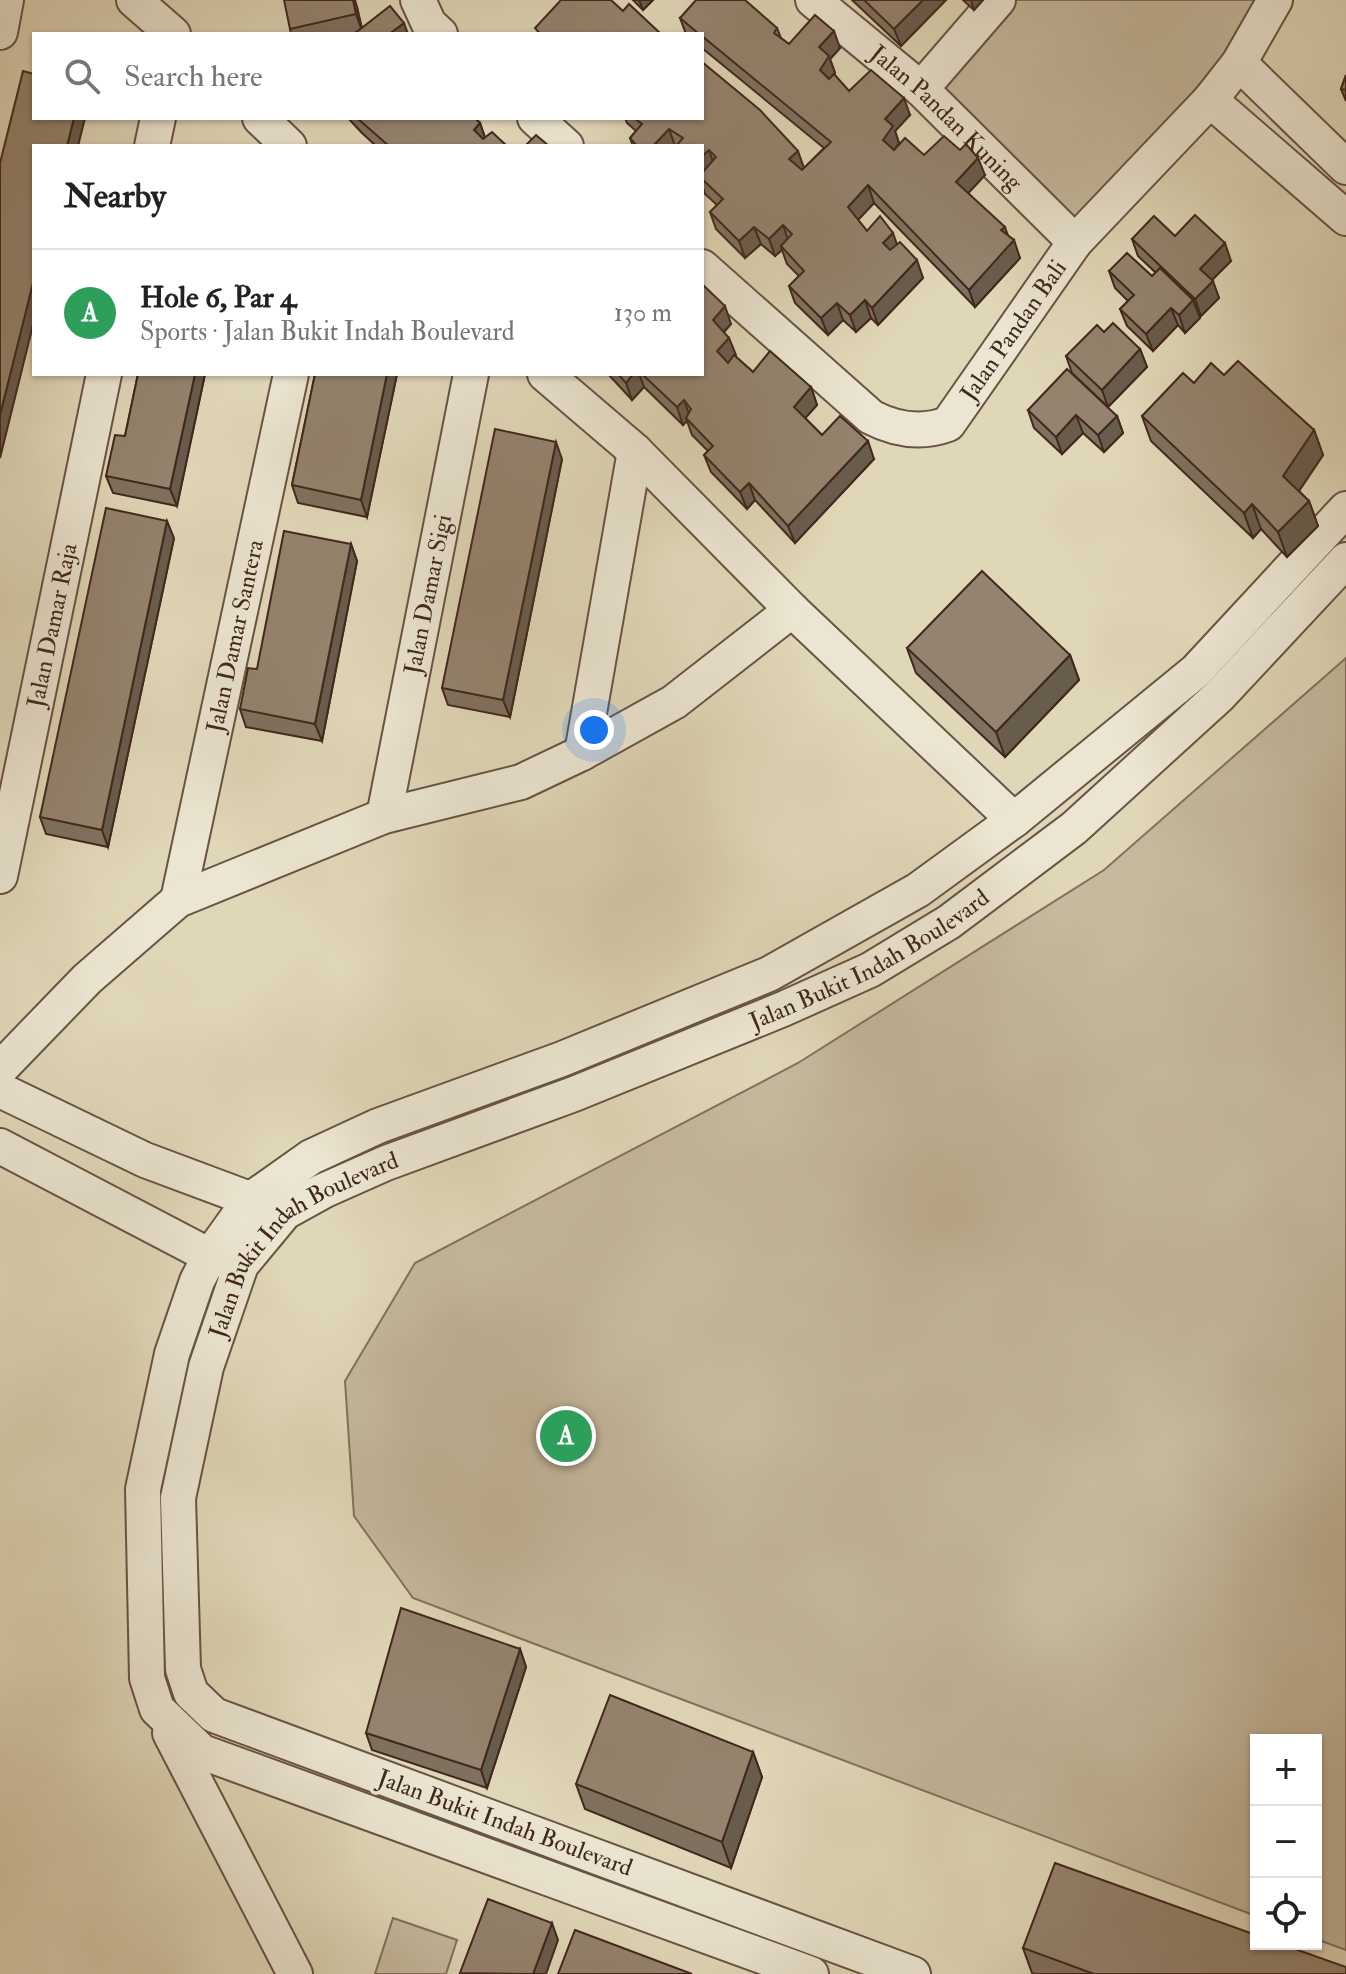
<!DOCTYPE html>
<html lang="en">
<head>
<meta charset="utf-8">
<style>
	body { margin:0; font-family:"IM FELL Double Pica",serif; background:#f6f6f6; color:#222 }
	.controls { position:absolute; right:24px; bottom:24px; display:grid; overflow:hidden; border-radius:0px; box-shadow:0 2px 6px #0004 }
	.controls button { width:72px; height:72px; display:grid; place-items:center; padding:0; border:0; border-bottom:2px solid #e0e0e0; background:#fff; color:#222; font:40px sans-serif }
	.you { position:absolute; left:594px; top:730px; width:28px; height:28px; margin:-20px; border:6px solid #fff; border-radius:50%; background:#1a73e8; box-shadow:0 0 0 12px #1a73e833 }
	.badge { display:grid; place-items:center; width:52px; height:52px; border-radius:50%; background:#8f2418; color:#fff; font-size:26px; font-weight:700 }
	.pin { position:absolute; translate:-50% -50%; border:4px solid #fff; box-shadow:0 2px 8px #0006 }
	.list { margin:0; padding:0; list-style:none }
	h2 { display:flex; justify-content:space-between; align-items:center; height:104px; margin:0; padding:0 32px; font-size:34px }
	h2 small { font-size:26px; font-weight:400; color:#767676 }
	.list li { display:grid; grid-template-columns:52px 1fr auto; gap:24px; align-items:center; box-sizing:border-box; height:128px; padding:0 32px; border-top:2px solid #e0e0e0 }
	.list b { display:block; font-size:30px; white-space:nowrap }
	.list p { margin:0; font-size:26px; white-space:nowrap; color:#767676 }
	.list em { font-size:26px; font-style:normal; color:#767676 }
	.icon { flex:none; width:44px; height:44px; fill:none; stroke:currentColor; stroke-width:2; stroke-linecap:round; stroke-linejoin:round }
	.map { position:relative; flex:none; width:1346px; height:1974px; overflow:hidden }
	.search { position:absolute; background:#fff; box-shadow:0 2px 6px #0004; left:32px; top:32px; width:672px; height:88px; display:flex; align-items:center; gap:20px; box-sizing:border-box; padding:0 28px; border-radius:0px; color:#767676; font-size:30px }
	.panel { position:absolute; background:#fff; box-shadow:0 2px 6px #0004; left:32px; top:144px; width:672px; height:232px; border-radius:0px }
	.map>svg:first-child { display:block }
	.green { fill:#c5b99e; stroke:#83705e; stroke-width:2 }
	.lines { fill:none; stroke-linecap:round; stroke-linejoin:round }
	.minor-casing { stroke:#695344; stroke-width:38 }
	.minor { stroke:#ebe5d1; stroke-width:34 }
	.wall { fill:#7f715f; stroke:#41271d; stroke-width:2 }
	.shaded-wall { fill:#685c4d; stroke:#41271d; stroke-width:2 }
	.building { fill:#94836e; stroke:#41271d; stroke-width:2 }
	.labels { text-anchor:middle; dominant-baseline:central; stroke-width:7; stroke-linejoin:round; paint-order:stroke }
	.street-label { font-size:24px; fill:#41271d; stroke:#ebe5d1 }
</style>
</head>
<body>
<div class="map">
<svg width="1346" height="1974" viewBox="0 0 1346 1974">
	<rect width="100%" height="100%" fill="#e0d7b8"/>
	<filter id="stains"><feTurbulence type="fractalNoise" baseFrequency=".0025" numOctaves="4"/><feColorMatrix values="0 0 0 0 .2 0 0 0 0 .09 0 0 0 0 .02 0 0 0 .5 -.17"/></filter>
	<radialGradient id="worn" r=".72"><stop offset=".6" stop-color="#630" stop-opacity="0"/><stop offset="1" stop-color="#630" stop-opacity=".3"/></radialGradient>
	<g class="green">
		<polygon points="996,0 1271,0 1077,239 917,85"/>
		<polygon points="1346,658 1346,1950 1316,1939 1316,1740 1256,1740 1256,1916 413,1598 354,1516 345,1381 415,1263 798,1063 1104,870"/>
		<polygon points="393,1918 457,1940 446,1974 375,1974"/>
	</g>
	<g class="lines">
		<defs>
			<g id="minor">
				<polyline points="134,0 173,34"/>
				<polyline points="418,0 429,24 440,34"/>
				<path id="s1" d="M813 0 921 89 1075 242"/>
				<polyline points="0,32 6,0"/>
				<polyline points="1239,63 1346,167"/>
				<polyline points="921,89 998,0"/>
				<polyline points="1210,100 1346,218"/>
				<polyline points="260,118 289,146"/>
				<polyline points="535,118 566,146"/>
				<polyline points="152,146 158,118"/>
				<path id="s2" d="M702 267 871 417C896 430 921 434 948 424L1075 242 1210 100 1239 63 1275 0"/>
				<polyline points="545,374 635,451 792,610 1014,820"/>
				<polyline points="582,753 635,451"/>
				<path id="s3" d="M384 816 471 374"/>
				<path id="s4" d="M0 876 104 374"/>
				<path id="s5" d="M178 900 291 374"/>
				<polyline points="0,1069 87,979 178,900 384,816 521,782 582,753 674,702 792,610"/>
				<polyline points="0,1090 145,1160 271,1207"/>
				<polyline points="0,1146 210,1256 229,1262"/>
				<polyline points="170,1733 295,1974"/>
				<polyline points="811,1974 202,1752 157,1709 147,1678 143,1489 172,1354 197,1281 210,1256 250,1200 311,1157 378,1126 562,1059 769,974 918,890 1014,820 1196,671 1346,509"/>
				<path id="s6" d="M913 1974 214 1715 191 1693 183 1669 178 1498 206 1367 241 1265 285 1212 323 1191 386 1163 574 1094 783 1009 870 970 949 922 1074 828 1219 696 1346 560"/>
			</g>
		</defs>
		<use href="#minor" class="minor-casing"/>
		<use href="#minor" class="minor"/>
	</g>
	<g class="wall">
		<polygon points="633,0 653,0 643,10"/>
		<polygon points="852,0 946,0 901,46"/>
		<polygon points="963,0 983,0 974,10"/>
		<polygon points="357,7 362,28 355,33 291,34 290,29"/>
		<polygon points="680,18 777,28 781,38 789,44 840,48 830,59 835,73 834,75 849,91 910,115 895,131 899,143 897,147 985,175 968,193 1008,236 1020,258 975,307 874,203 858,220 867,231 897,244 923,278 878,325 871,318 856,332 843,320 828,335 795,303 789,286 799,276 787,264 782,250 775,256 761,244 745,258 716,229 710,212 717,205 705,194 702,185 702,146 633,146 630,138 636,131 627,123 625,118 702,118 804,168 802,170 824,148 702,48 702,34 686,34"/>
		<polygon points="1346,75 1346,101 1341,89"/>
		<polygon points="348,118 475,118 480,123 485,138 507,146 376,146 361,132"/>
		<polygon points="1175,236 1231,261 1212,280 1219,298 1201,316 1198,314 1200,318 1185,333 1178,325 1153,351 1127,326 1120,309 1128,301 1115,288 1109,271 1152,276 1156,273 1138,256 1132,239"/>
		<polygon points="702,284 731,324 724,332 735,356 753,372 811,387 817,405 805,418 822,435 874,459 795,543 755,500 747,509 711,472 704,455 708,451 692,435 687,421 683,425 644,387 632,400 608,374 702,374"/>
		<polygon points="1104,332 1140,349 1147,367 1108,407 1072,373 1066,356"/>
		<polygon points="138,374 205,374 177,506 113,493 106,476 125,436"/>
		<polygon points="315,374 397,374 367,517 298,503 292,485"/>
		<polygon points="1224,375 1314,430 1323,455 1299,491 1309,501 1318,526 1287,557 1261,529 1253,538 1151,441 1142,416 1194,383"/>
		<polygon points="1028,410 1117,416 1123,433 1104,452 1083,433 1062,454 1034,428"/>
		<polygon points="562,459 510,717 448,705 442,688"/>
		<polygon points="174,538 108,847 46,834 40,817"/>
		<polygon points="351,544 357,561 322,741 246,727 240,709 257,669"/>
		<polygon points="907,648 1070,655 1079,680 1005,757 916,673"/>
		<polygon points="520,1649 526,1667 487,1788 372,1750 366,1733"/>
		<polygon points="753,1752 762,1777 731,1868 585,1809 576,1784"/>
		<polygon points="1023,1948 1346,1974 1035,1974 1032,1973"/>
	</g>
	<g class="shaded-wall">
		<polygon points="353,0 355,0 357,7 362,31 356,14"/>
		<polygon points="639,0 653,0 643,10"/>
		<polygon points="923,0 946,0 901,46 894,29"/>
		<polygon points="971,0 983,0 974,10"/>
		<polygon points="404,23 408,34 389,34"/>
		<polygon points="834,31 840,48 830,59 835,73 826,88 820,70 819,47"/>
		<polygon points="904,98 910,115 895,131 899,143 890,157 883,140 885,119"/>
		<polygon points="74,118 85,118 78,146 67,146"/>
		<polygon points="480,123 486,140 481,146 474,130"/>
		<polygon points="669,129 675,146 653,146"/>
		<polygon points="709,150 715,168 702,178 702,156"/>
		<polygon points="798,151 804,168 795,176 789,159"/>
		<polygon points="978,158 985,175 963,199 956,182"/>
		<polygon points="868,185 874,203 854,224 848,207"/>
		<polygon points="783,225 789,243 781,246 782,250 775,256 769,239"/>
		<polygon points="754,227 761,244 745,258 739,241"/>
		<polygon points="1005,227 1011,244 1014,240 1020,258 975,307 969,290 1001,230"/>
		<polygon points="893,233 899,250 890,261 883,243"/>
		<polygon points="1225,243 1231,261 1206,286 1200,269"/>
		<polygon points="917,260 923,278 878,325 872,308"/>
		<polygon points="34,279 34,321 0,458 0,415"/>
		<polygon points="1213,281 1219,298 1201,316 1195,299"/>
		<polygon points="865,300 871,318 856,332 850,315"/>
		<polygon points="1193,300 1200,318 1185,333 1179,315"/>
		<polygon points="837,303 843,320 828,335 821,318"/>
		<polygon points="725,306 731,324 719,337 713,320"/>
		<polygon points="1171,308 1178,325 1153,351 1146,334"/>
		<polygon points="729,338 736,355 723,368 717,351"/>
		<polygon points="1140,349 1147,367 1108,407 1102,390"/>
		<polygon points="195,374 205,374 177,506 170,489"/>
		<polygon points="387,374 397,374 367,517 361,500"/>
		<polygon points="633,374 639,374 644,387 632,400 626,383"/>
		<polygon points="811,387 817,405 800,424 794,407"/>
		<polygon points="684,400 690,417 686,418 687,421 683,425 677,407"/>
		<polygon points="1076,415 1083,433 1062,454 1056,437"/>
		<polygon points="1117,416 1123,433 1104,452 1098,435"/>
		<polygon points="1314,430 1323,455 1292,501 1283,476"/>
		<polygon points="868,441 874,459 795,543 788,526"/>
		<polygon points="556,442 562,459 510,717 503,700"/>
		<polygon points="749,483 755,500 747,509 740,492"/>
		<polygon points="1309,501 1318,526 1287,557 1278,532"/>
		<polygon points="1252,504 1261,529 1253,538 1244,513"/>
		<polygon points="167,521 174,538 108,847 102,830"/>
		<polygon points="351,544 357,561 322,741 315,724"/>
		<polygon points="1070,655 1079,680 1005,757 996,732"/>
		<polygon points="520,1649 526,1667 487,1788 481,1770"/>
		<polygon points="753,1752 762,1777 731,1868 722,1842"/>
		<polygon points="552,1923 558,1940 546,1974 533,1974"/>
	</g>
	<g class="building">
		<polygon points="284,0 353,0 356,14 290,29"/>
		<polygon points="561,0 611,0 623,11 629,4 661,34 540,34 535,28"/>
		<polygon points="696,0 745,0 777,28 774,33 789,44 815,15 834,31 819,47 829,56 820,70 829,79 834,74 849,91 871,70 904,98 885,119 893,126 883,140 894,150 905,138 924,155 944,136 960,150 966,144 978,158 956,182 1005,227 1001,230 1014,240 969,290 868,185 848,207 867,231 880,216 893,233 883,243 890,250 900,242 917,260 872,308 865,300 850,315 837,303 821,318 789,286 804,271 781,246 792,234 783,225 769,239 754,227 739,241 710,212 723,199 702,179 702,173 716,157 709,150 702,156 702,146 676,146 683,138 669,129 653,146 637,146 630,138 642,124 634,118 702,118 702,62 760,110 798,151 789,159 802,170 831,142 702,36 702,34 699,34 680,18"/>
		<polygon points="864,0 923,0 894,29"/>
		<polygon points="390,6 404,23 389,34 354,34"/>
		<polygon points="23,71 34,74 34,118 74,118 67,146 34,146 34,279 0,415 0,163"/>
		<polygon points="1346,75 1346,90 1341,89"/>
		<polygon points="357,118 475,118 480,123 474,130 483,139 492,132 507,146 389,146"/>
		<polygon points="536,135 549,146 525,146"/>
		<polygon points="1195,215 1225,243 1200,269 1213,281 1195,299 1132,239 1154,216 1175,236"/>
		<polygon points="1127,253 1152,276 1160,268 1193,300 1179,315 1171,308 1146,334 1120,309 1134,295 1109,271"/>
		<polygon points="702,284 725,306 713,320 729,338 717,351 728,363 734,355 753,372 770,351 811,387 794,407 822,435 840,416 868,441 788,526 749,483 740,492 704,455 713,446 686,418 691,409 684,400 677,407 642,374 702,374"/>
		<polygon points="1113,323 1140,349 1102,390 1066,356 1097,325 1104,332"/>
		<polygon points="1238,361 1314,430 1283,476 1309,501 1278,532 1252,504 1244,513 1142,416 1183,373 1194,383 1211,363 1224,375"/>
		<polygon points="1067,369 1117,416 1098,435 1076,415 1056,437 1028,410"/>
		<polygon points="138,374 195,374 170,489 106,476 115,435 125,436"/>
		<polygon points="315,374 387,374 361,500 292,485"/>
		<polygon points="618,374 633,374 626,383"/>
		<polygon points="495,429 556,442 503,700 442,688"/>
		<polygon points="106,508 167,521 102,830 40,817"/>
		<polygon points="284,531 351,544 315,724 240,709 248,668 257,669"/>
		<polygon points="982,571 1070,655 996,732 907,648"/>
		<polygon points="401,1608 520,1649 481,1770 366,1733"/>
		<polygon points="610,1695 753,1752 722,1842 576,1784"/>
		<polygon points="1055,1863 1256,1935 1256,1944 1281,1944 1346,1967 1346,1974 1094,1974 1023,1948"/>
		<polygon points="488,1899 552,1923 533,1974 460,1973"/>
		<polygon points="575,1930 692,1974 558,1974"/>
	</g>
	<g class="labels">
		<g class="street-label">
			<text stroke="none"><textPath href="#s1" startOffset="178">Jalan Pandan Kuning</textPath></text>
			<text stroke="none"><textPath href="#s2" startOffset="420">Jalan Pandan Bali</textPath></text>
			<text stroke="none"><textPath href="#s3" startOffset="226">Jalan Damar Sigi</textPath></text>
			<text stroke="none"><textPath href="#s4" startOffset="256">Jalan Damar Raja</textPath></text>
			<text stroke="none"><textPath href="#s5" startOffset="270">Jalan Damar Santera</textPath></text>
			<text stroke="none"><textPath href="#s6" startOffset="1922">Jalan Bukit Indah Boulevard</textPath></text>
			<text stroke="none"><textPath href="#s6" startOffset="1274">Jalan Bukit Indah Boulevard</textPath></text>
			<text transform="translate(505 1823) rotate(20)">Jalan Bukit Indah Boulevard</text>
		</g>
	</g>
	<rect width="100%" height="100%" filter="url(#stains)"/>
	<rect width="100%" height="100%" fill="url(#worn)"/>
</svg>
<div class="controls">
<button>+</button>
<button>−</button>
<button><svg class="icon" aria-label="locate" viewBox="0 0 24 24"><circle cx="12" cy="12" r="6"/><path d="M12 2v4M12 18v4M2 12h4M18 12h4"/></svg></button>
</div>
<div class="you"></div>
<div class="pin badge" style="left:566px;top:1436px;background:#2e9e5b">A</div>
<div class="search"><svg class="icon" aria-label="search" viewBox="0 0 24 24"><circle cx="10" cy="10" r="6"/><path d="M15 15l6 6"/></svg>Search here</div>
<section class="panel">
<h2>Nearby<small></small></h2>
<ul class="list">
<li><span class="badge" style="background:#2e9e5b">A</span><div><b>Hole 6, Par 4</b><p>Sports · Jalan Bukit Indah Boulevard</p></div><em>130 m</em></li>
</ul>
</section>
</div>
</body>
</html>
